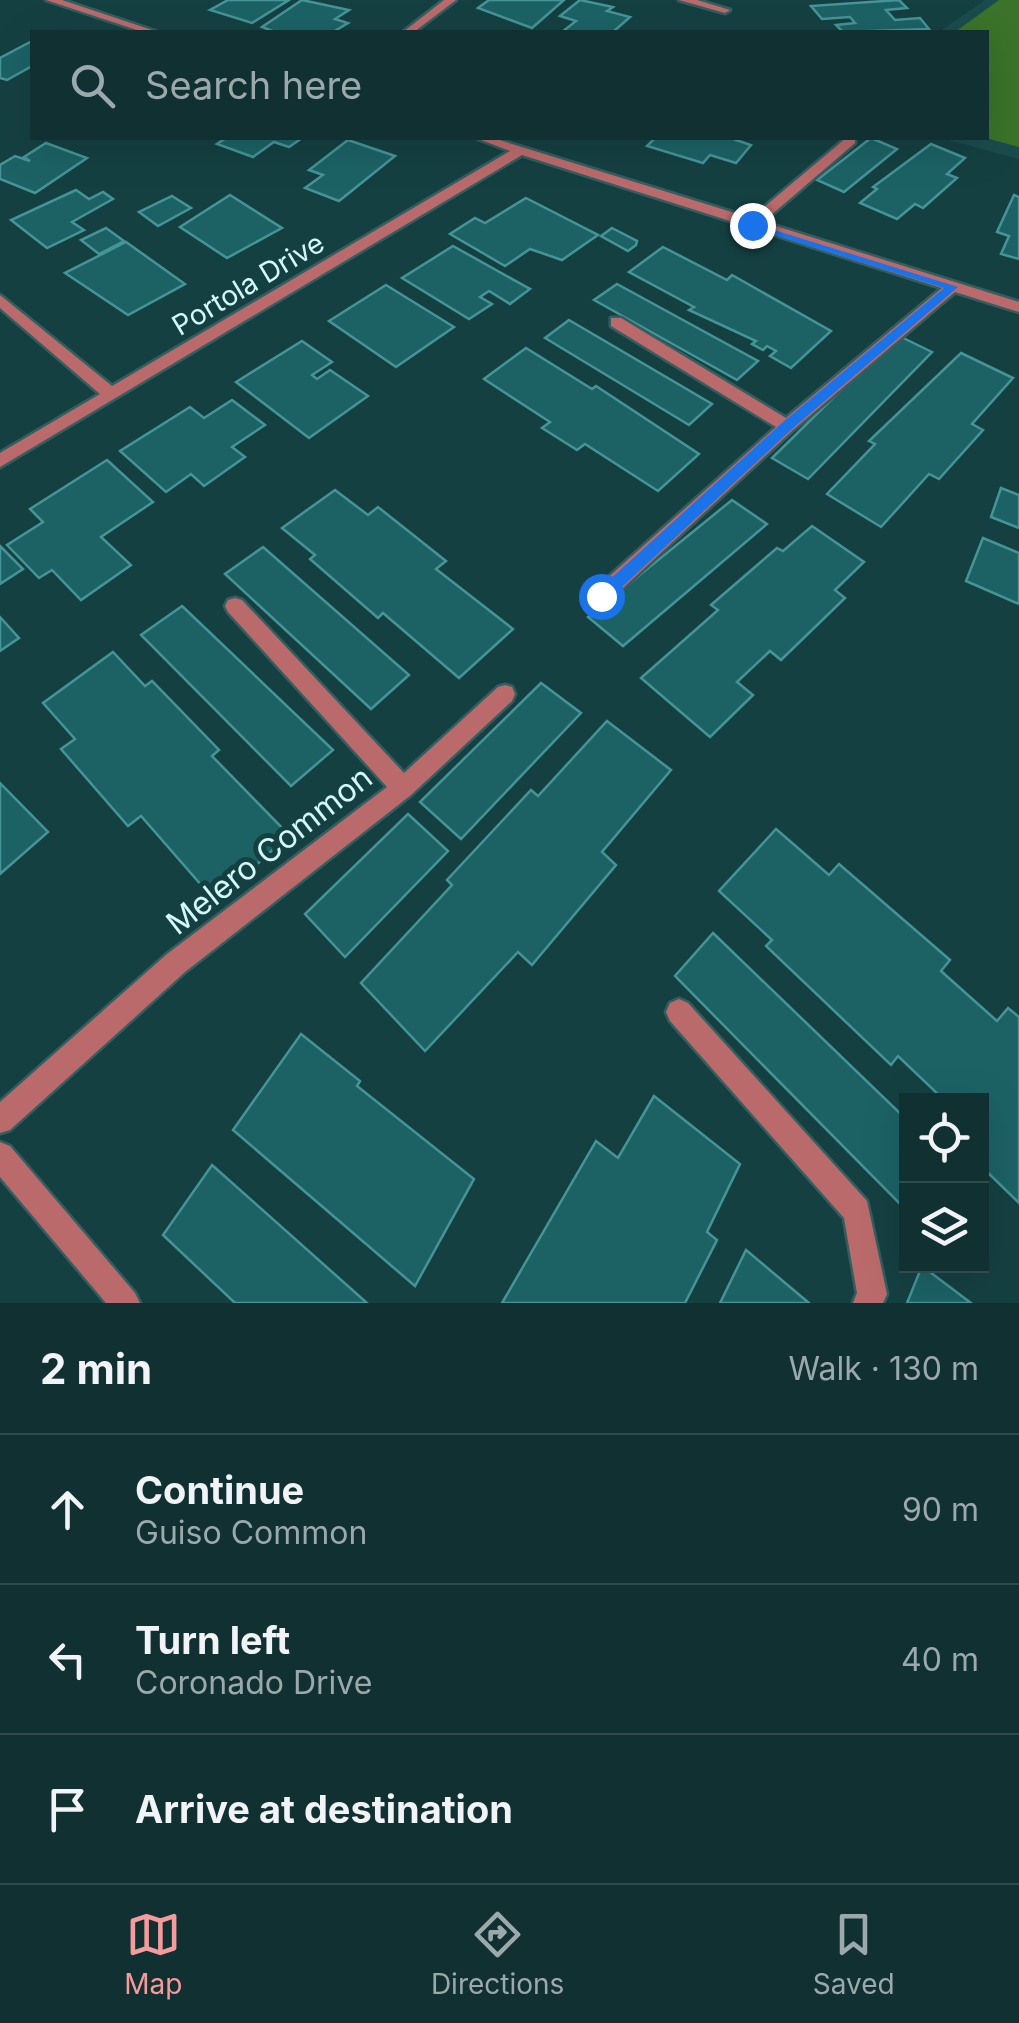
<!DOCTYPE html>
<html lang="en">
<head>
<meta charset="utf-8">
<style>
	body { margin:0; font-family:Inter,sans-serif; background:#1e3c3e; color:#f1f3f6 }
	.controls { position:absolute; right:30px; bottom:30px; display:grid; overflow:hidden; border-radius:0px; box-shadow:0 10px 40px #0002 }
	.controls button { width:90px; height:90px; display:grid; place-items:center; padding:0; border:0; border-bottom:2px solid #304b4d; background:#103032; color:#f1f3f6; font:50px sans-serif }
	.stop { position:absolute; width:30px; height:30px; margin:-22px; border:8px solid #1a73e8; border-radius:50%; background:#fff }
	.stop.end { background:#1a73e8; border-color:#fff; box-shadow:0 2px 10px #0008 }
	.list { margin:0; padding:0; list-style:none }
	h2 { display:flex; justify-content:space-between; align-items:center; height:130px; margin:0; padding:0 40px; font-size:42px }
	h2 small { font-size:32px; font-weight:400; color:#9ca9ac }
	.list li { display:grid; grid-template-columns:65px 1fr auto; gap:30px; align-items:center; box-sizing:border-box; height:150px; padding:0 40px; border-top:2px solid #304b4d }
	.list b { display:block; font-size:38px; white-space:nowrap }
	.list p { margin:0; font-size:32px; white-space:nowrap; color:#9ca9ac }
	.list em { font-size:32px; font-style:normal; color:#9ca9ac }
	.icon { flex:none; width:55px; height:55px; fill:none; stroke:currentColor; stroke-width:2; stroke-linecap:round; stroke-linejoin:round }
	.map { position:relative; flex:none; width:1019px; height:1303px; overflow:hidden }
	.search { position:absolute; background:#103032; box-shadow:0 10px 40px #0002; left:30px; right:30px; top:30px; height:110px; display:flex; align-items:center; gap:25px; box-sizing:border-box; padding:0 35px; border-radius:0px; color:#9ca9ac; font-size:38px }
	.sheet { height:580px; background:#103032 }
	nav { display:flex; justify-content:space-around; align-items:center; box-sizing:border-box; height:140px; border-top:2px solid #304b4d; background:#103032; font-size:28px; color:#9ca9ac }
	nav a { display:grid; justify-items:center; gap:5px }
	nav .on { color:#f59b9c }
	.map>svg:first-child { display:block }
	.built { fill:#1a4c4e }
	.green { fill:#3a7329 }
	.building { fill:#1c6265; stroke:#459497; stroke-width:2.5 }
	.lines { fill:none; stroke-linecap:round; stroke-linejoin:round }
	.minor-casing { stroke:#345e60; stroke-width:5 }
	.minor { fill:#ba6a6b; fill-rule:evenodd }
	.route { fill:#1a73e8 }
	.labels { text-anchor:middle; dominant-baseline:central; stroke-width:10; stroke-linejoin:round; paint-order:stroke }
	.far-street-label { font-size:28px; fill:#d4f9fb; stroke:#154042 }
	.street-label { font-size:32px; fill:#d4f9fb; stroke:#154042 }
</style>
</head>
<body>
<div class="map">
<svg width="1019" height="1303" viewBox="0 0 1019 1303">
	<rect width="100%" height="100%" fill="#154042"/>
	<polygon class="built" points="985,0 1019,0 1019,159 941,138 986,138 986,32 939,32"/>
	<polygon class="green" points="999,0 1019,0 1019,147 986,138 986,32 955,32"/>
	<g class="building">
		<polygon points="228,0 289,0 252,23 210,10"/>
		<polygon points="302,0 349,10 335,19 348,23 333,32 275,32 262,27"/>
		<polygon points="489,0 564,0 532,28 478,8"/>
		<polygon points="580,0 613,7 607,11 630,17 613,32 562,32 576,21 560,16"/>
		<polygon points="899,0 907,8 886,10 895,20 920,18 929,29 843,32 836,25 855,23 850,17 822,19 811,6"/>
		<polygon points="32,41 32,66 7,80 0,78 0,58"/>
		<polygon points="226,138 302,138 289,147 274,142 253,157 217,144"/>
		<polygon points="655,138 739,138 736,140 751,145 736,163 710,155 703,163 647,146"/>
		<polygon points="871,138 897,149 844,192 817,180"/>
		<polygon points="348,140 395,156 339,201 305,188 323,175 309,170"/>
		<polygon points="46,143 87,158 35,193 0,179 0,165 15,156 30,161 24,157"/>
		<polygon points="931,144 965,158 947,174 957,178 923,208 915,204 897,219 860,203 877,189 873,187"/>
		<polygon points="76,190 89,199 103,192 113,199 72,222 84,230 47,248 11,220"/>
		<polygon points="230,195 282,228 227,258 180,227"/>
		<polygon points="1014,195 1019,197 1019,259 1001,254 1009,236 997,232"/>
		<polygon points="172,196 191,208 158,226 139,212"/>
		<polygon points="526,198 598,235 562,260 530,249 505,266 450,234 475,218 485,223"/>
		<polygon points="106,228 124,241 99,254 81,240"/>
		<polygon points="612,228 637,241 636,245 628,251 601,236"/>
		<polygon points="126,242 185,284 128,315 65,273"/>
		<polygon points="453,246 530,289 510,304 489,291 480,297 492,304 469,319 402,278"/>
		<polygon points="663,247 727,280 732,275 831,331 791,368 770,356 776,351 767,346 763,350 752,344 756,341 689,310 694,307 629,272"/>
		<polygon points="617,284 758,361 737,380 594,300"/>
		<polygon points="386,285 454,327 396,367 329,321"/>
		<polygon points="569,320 712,404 689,425 545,338"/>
		<polygon points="897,335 932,352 808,479 772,458"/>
		<polygon points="302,341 332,362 312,375 317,379 330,370 368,396 309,438 236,382"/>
		<polygon points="526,348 592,389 596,386 699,454 658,491 585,444 577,450 542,428 550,422 484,379"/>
		<polygon points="961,353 1013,378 972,424 983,430 939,479 929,474 881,527 827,494 875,444 869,441"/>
		<polygon points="232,400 265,425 232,447 245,457 204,486 191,474 166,492 120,451 190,407 204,418"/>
		<polygon points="107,460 153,502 101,537 131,565 81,600 52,570 39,578 7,545 43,522 30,509"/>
		<polygon points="1001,488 1019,495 1019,528 991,517"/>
		<polygon points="335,490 368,515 378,507 446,561 436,569 513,629 459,678 383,613 378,618 310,559 315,555 282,528"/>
		<polygon points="732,500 767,524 623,646 588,617"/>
		<polygon points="812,526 864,562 835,590 845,598 781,660 770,651 737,682 753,695 710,737 641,678 718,610 711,605 777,548 783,551"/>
		<polygon points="983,538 1019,553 1019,604 966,581"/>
		<polygon points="0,546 23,569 0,584"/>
		<polygon points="263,547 409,675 371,709 225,574"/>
		<polygon points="182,606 333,750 291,786 141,635"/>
		<polygon points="0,617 19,638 0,651"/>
		<polygon points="113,652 145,686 152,681 219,750 212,756 289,835 216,902 141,816 128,826 61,749 75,739 43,703"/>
		<polygon points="541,683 581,713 461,839 420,802"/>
		<polygon points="607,721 671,770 602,852 616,865 532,965 518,952 425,1051 361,983 452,885 447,880 531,790 538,796"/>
		<polygon points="0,783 48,832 0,874"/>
		<polygon points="408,814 448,851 345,957 305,914"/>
		<polygon points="776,829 829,875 839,864 950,960 941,971 997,1021 1008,1008 1019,1017 1019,1203 982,1167 982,1100 944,1100 898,1056 891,1065 766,946 772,940 719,891"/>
		<polygon points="713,933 906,1119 906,1210 675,976"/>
		<polygon points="301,1034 360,1081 357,1086 474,1179 415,1286 233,1130"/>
		<polygon points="654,1096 740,1164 707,1232 717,1240 685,1303 502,1303 596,1141 618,1158"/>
		<polygon points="212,1165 367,1303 235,1303 163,1235"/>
		<polygon points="746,1250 809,1303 720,1303"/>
		<polygon points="922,1266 971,1303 907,1303"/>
	</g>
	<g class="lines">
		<defs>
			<g id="minor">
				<polygon points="46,0 62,0 158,32 143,32"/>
				<polygon points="444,0 456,0 414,32 403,32"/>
				<polygon points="679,0 697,0 730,10 725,13"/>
				<polygon points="476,138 493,138 751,218 846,138 855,138 855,143 763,222 1019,302 1019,312 955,292 793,430 608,602 594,602 591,596 594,590 776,427 611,326 611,318 621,318 786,418 942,288 522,155 0,467 0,453 100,394 0,308 0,295 112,386 510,151"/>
				<polygon points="235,598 242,600 404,773 498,687 505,685 512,687 515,694 512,701 411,795 185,972 10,1130 0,1133 0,1102 167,954 387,787 228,612 225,606 228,600"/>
				<polygon points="679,999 688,1003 867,1201 887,1294 883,1303 853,1303 857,1293 844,1218 670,1021 666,1012 670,1003"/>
				<polygon points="0,1142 10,1146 135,1293 140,1303 106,1303 0,1177"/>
			</g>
		</defs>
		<use href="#minor" class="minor-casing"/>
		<use href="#minor" class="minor"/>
	</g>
	<polygon class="route" points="748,222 958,287 792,429 607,601 596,601 596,592 783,422 944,288 748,227"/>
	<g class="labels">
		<g class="far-street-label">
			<text transform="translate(248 284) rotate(-31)">Portola Drive</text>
		</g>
		<g class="street-label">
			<text transform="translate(269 850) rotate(-38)">Melero Common</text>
		</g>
	</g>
</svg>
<div class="controls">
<button><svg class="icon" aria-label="locate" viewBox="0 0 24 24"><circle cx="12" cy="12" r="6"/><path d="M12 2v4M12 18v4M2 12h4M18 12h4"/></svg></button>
<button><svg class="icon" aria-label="layers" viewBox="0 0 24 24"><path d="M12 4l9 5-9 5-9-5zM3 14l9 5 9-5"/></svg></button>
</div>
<div class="stop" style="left:601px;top:596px"></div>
<div class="stop end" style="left:752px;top:225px"></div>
<div class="search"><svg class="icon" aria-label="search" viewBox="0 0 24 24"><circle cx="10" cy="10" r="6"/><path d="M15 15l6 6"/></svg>Search here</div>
</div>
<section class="sheet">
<h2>2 min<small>Walk · 130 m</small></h2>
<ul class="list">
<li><svg class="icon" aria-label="ahead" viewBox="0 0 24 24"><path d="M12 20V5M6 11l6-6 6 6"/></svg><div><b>Continue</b><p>Guiso Common</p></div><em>90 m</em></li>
<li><svg class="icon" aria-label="left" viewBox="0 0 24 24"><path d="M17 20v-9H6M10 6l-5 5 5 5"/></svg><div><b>Turn left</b><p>Coronado Drive</p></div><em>40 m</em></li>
<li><svg class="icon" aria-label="arrive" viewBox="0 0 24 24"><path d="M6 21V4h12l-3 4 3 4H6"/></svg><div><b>Arrive at destination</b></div></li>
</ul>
</section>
<nav>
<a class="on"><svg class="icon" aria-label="map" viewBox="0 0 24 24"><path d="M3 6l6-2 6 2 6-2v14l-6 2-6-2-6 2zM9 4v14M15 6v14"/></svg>Map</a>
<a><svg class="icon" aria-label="directions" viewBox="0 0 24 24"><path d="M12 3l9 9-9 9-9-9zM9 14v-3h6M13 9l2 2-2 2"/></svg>Directions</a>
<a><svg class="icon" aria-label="saved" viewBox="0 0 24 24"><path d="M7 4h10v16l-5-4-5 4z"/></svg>Saved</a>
</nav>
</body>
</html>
